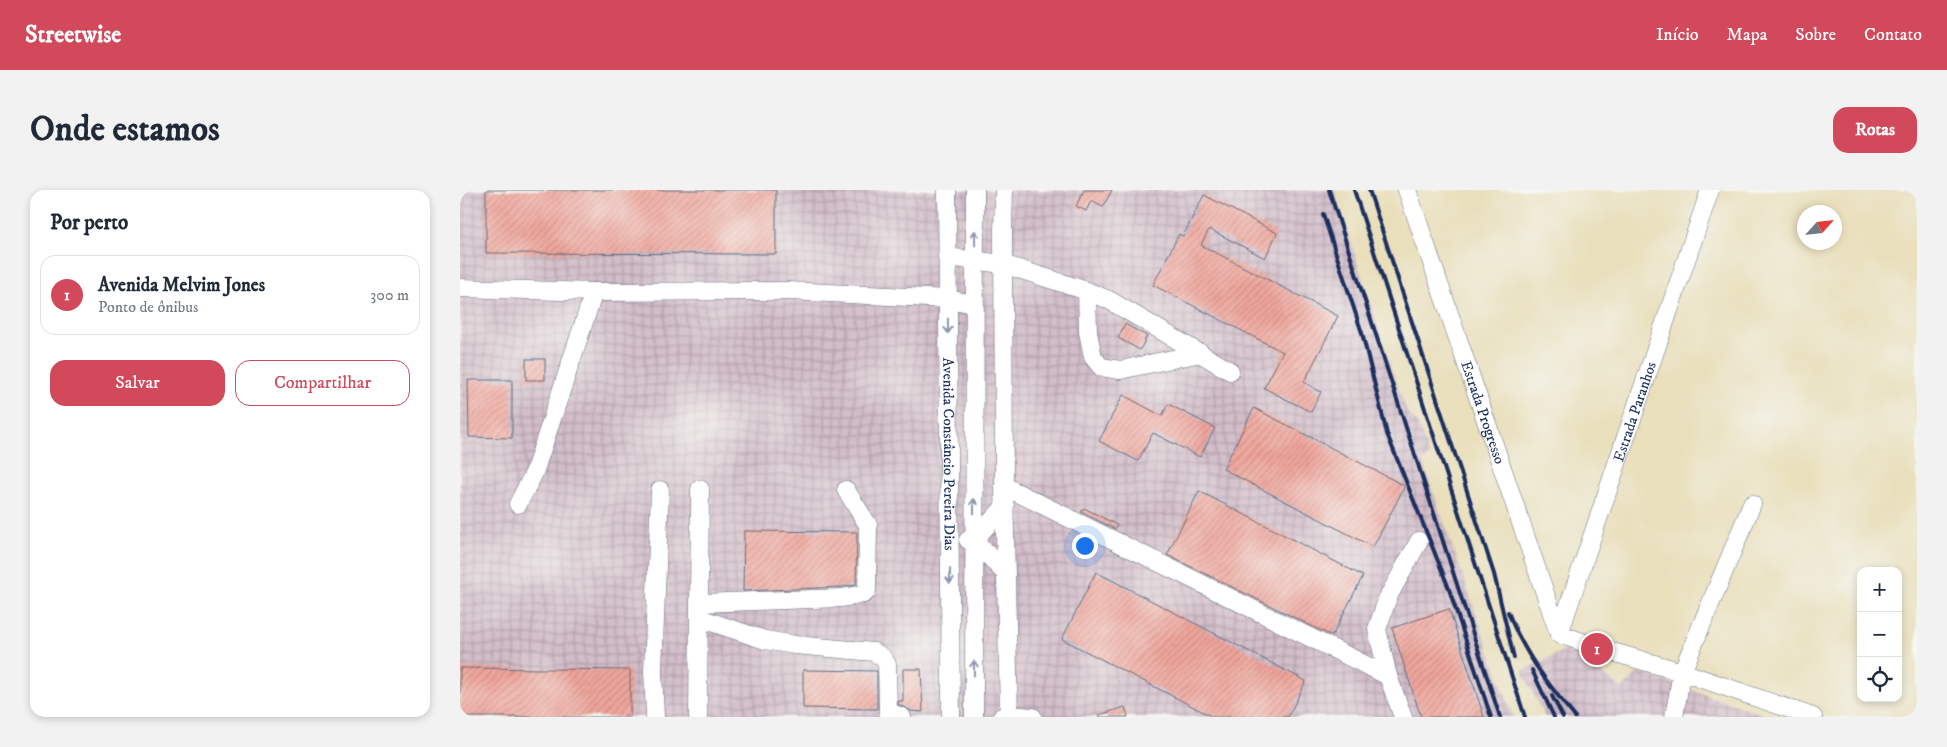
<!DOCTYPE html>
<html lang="pt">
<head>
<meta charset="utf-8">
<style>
	body { margin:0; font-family:"IM FELL DW Pica",serif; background:#f2f2f3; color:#1f2937 }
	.controls { position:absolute; right:15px; bottom:15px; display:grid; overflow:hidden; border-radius:10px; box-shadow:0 2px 8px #0003 }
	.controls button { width:45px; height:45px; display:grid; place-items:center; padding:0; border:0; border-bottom:1px solid #e0e1e3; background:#fff; color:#1f2937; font:25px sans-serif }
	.compass { position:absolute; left:1337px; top:15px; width:45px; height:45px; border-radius:50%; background:#fff; box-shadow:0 2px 8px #0003; rotate:63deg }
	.you { position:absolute; left:624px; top:355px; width:18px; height:18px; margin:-12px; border:4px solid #fff; border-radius:50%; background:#1a73e8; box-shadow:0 0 0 8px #1a73e833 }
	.badge { display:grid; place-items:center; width:32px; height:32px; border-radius:50%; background:#d1495b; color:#fff; font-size:16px; font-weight:700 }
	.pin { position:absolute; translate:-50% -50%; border:2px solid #fff; box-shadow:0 1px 5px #0006 }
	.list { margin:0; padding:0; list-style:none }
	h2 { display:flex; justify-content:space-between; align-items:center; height:65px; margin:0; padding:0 20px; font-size:21px }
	h2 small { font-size:16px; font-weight:400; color:#747a83 }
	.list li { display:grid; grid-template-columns:32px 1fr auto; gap:15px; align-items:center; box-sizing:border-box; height:80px; margin:0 10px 10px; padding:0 10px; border:1px solid #e0e1e3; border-radius:15px }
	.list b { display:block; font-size:19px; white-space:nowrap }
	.list p { margin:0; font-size:16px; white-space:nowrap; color:#747a83 }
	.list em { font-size:16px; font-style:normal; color:#747a83 }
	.actions { display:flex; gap:10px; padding:15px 20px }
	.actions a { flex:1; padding:11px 0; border:1px solid #d1495b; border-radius:15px; text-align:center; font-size:18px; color:#d1495b }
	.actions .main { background:#d1495b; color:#fff }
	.icon { flex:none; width:28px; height:28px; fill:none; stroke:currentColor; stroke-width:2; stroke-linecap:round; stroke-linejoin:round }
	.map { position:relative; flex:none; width:1457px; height:527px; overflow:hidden; border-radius:15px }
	header { display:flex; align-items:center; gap:30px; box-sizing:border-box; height:70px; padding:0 25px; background:#d1495b; color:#fff }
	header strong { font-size:24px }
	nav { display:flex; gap:28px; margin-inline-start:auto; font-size:18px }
	.intro { display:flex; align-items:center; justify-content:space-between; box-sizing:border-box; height:120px; padding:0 30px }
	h1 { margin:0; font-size:35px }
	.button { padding:12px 22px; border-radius:15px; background:#d1495b; color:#fff; font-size:18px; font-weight:700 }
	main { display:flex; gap:30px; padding:0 30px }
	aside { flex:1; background:#fff; border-radius:15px; box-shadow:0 2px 8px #0003 }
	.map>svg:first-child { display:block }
	.industrial { fill:url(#industrial-grid) }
	.building { fill:url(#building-hatch) }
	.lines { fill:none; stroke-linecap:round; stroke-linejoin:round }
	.minor-casing { stroke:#636d7f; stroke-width:19 }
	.minor { stroke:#fff; stroke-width:18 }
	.rail { stroke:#1b2f5e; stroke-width:4 }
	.oneway { stroke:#8d97ae }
	.labels { text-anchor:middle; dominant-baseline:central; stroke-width:5; stroke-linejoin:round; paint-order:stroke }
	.street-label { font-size:15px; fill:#1b2f5e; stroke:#f6f6f2 }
</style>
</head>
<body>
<header>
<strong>Streetwise</strong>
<nav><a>Início</a><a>Mapa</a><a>Sobre</a><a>Contato</a></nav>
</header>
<div class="intro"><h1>Onde estamos</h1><a class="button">Rotas</a></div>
<main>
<aside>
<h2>Por perto<small></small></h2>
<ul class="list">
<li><span class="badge">1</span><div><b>Avenida Melvim Jones</b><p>Ponto de ônibus</p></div><em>300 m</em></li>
</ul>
<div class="actions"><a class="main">Salvar</a><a>Compartilhar</a></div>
</aside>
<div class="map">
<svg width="1457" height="527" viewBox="0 0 1457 527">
	<defs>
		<pattern id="industrial-grid" width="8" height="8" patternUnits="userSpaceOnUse" patternTransform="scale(1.25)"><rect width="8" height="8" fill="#d2bdc8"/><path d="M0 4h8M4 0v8" fill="none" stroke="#aa9aa6"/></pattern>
		<pattern id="building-hatch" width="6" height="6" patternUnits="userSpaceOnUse" patternTransform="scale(1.25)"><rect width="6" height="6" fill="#f1a69b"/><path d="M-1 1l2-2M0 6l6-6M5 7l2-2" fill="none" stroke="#c28882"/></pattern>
	</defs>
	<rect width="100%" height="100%" fill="#f6f6f2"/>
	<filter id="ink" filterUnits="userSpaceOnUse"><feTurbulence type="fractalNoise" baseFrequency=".02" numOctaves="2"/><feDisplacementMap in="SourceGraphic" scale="10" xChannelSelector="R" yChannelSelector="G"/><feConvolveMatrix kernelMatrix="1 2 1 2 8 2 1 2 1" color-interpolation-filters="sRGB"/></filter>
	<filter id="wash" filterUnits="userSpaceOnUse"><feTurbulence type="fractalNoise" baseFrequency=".0096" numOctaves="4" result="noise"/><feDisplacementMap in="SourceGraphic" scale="20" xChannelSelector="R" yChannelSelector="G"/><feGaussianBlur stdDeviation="1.12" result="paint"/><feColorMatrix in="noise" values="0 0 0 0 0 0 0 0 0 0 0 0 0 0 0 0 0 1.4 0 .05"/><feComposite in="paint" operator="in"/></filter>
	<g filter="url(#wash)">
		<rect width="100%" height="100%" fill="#e9dfbb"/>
		<g class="industrial">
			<polygon points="0,0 874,0 934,186 948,224 957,233 970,266 962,271 1053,527 0,527"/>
			<polygon points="1110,458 1162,499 1179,482 1311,527 1085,527 1062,481"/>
		</g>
		<g id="blocks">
			<g class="building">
				<polygon points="26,0 316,0 316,64 26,63"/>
				<polygon points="624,0 652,0 643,17 631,11 626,21 616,16"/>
				<polygon points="744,5 817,43 805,68 749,39 741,55 878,126 844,192 861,202 851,222 804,198 823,162 693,95 719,44 723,46"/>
				<polygon points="665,134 687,146 680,160 658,148"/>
				<rect x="66" y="169" width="19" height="21"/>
				<polygon points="8,190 52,190 52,248 9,247"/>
				<polygon points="663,205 702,226 708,214 755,238 740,267 693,243 678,271 639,251"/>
				<polygon points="794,218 945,296 913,357 763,279"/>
				<polygon points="739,301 903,386 872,446 707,365"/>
				<polygon points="624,318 657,335 655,339 621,322"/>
				<polygon points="284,341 397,342 396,395 381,397 283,401"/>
				<polygon points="636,382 846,491 828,527 753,527 602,449"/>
				<polygon points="989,419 1024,527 961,527 932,438"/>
				<polygon points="0,478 170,480 170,527 0,527"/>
				<polygon points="443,479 461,479 463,522 451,521 438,514 438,511 443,511"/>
				<polygon points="343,480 417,481 417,519 343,518"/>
				<polygon points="665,517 668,527 639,527 639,525"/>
			</g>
		</g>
	</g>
	<g filter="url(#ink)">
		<use href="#blocks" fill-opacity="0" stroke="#636d7f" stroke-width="1"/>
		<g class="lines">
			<defs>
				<g id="minor">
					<path id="s1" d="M487 0 491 527"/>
					<polyline points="544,0 543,41 544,296 549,527"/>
					<path id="s2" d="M947 0 1099 444"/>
					<polyline points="487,67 543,74 627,101 649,110 770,181"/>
					<polyline points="0,98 134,102 329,101 488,109 514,114"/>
					<polyline points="627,101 628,142 633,167 641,177 660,180 741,163"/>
					<polyline points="544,296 928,486"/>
					<polyline points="58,314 74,283 134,102"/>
					<polyline points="508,350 514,350 546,384"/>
					<polyline points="514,350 545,316"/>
					<polyline points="240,413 382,408 404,404 407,401 408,335 386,300"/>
					<polyline points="239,428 305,450 335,455 414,462 422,467 427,474 428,522 442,527"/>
					<path id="s3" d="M1099 444 1250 0"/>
					<polyline points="1099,444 1149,461 1222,482 1353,527"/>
					<polyline points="195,527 193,481 200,300"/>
					<polyline points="238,527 240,299"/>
					<polyline points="514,527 515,0"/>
					<polyline points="542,527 549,525 573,527"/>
					<polyline points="943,527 928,486 917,439 928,407 959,351"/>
					<polyline points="1214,527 1222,482 1292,314"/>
				</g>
			</defs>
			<use href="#minor" class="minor-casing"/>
			<use href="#minor" class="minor"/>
			<g class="rail">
				<polyline points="869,0 1040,527"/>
				<polyline points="894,0 1065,527"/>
				<polyline points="909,0 1034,384 1054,468"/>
				<polyline points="863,24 902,143 927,244 988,396 1031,527"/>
				<path d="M1048 422C1063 462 1088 494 1115 527"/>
				<polyline points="1072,480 1094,527"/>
				<polyline points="1092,506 1103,527"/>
			</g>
		</g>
		<defs><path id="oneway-shaft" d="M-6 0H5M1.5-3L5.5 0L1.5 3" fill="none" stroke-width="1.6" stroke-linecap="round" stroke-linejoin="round" transform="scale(1.25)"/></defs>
		<g class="oneway">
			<use href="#oneway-shaft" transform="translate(515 48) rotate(-91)"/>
			<use href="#oneway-shaft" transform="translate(488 136) rotate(89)"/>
			<use href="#oneway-shaft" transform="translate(514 316) rotate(-90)"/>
			<use href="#oneway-shaft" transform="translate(490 386) rotate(90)"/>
			<use href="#oneway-shaft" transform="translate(514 478) rotate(-90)"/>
		</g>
	</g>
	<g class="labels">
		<g class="street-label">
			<text stroke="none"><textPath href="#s2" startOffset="235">Estrada Progresso</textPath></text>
			<text stroke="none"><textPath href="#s3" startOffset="235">Estrada Paranhos</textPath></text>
			<text stroke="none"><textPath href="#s1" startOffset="264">Avenida Constâncio Pereira Dias</textPath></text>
		</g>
	</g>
</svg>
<div class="controls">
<button>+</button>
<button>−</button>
<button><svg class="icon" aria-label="locate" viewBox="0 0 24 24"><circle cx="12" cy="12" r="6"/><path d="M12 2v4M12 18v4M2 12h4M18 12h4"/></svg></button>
</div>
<svg class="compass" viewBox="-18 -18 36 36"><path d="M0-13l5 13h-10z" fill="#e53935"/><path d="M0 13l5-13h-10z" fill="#747a83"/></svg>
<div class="you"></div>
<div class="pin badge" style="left:1137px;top:459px">1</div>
</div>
</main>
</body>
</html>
